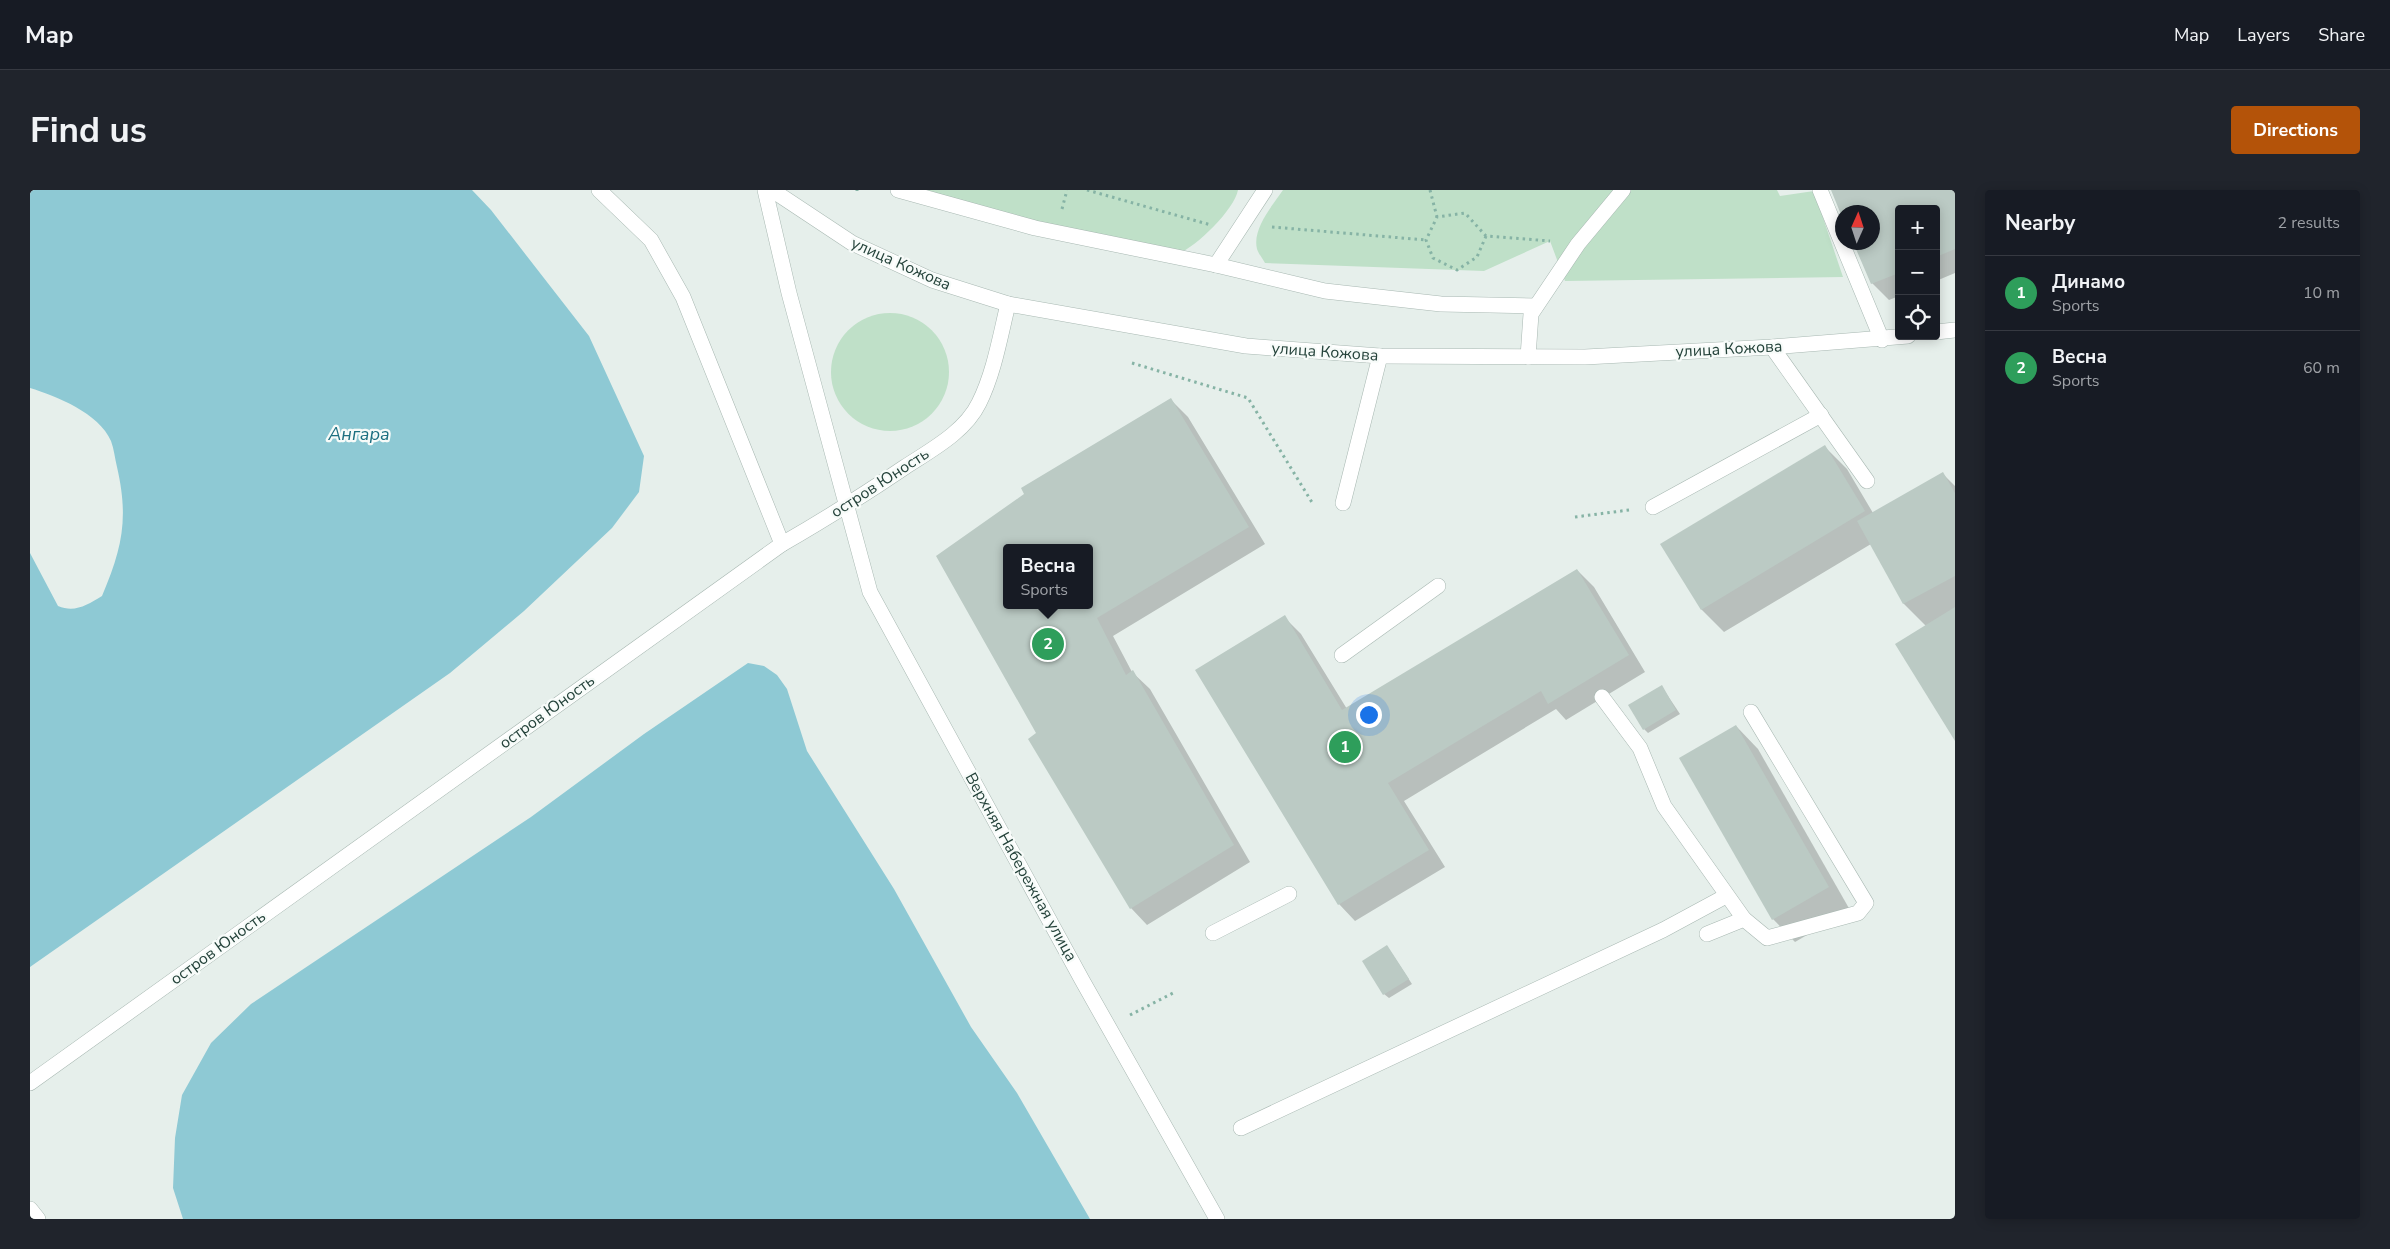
<!DOCTYPE html>
<html lang="en">
<head>
<meta charset="utf-8">
<style>
	body { margin:0; font-family:"Nunito Sans",sans-serif; background:#20242c; color:#f1f3f6 }
	.controls { position:absolute; right:15px; top:15px; display:grid; overflow:hidden; border-radius:5px; box-shadow:0 2px 12px #0003 }
	.controls button { width:45px; height:45px; display:grid; place-items:center; padding:0; border:0; border-bottom:1px solid #363941; background:#171b24; color:#f1f3f6; font:25px sans-serif }
	.compass { position:absolute; left:1805px; top:15px; width:45px; height:45px; border-radius:50%; background:#171b24; box-shadow:0 2px 12px #0003; rotate:3deg }
	.you { position:absolute; left:1338px; top:524px; width:18px; height:18px; margin:-12px; border:4px solid #fff; border-radius:50%; background:#1a73e8; box-shadow:0 0 0 8px #1a73e833 }
	.badge { display:grid; place-items:center; width:32px; height:32px; border-radius:50%; background:#b45309; color:#fff; font-size:16px; font-weight:700 }
	.pin { position:absolute; translate:-50% -50%; border:2px solid #fff; box-shadow:0 1px 5px #0006 }
	.popup { position:absolute; left:973px; top:354px; width:90px; height:65px; box-sizing:border-box; display:grid; place-content:center; border-radius:5px; background:#171b24; filter:drop-shadow(0 1px 4px #0005); font-size:16px; white-space:nowrap; color:#9ea1a6 }
	.popup b { font-size:19px; color:#f1f3f6 }
	.popup::after { content:''; position:absolute; left:50%; top:100%; margin-left:-10px; border:10px solid transparent; border-top-color:#171b24 }
	.list { margin:0; padding:0; list-style:none }
	h2 { display:flex; justify-content:space-between; align-items:center; height:65px; margin:0; padding:0 20px; font-size:21px }
	h2 small { font-size:16px; font-weight:400; color:#9ea1a6 }
	.list li { display:grid; grid-template-columns:32px 1fr auto; gap:15px; align-items:center; box-sizing:border-box; height:75px; padding:0 20px; border-top:1px solid #363941 }
	.list b { display:block; font-size:19px; white-space:nowrap }
	.list p { margin:0; font-size:16px; white-space:nowrap; color:#9ea1a6 }
	.list em { font-size:16px; font-style:normal; color:#9ea1a6 }
	.icon { flex:none; width:28px; height:28px; fill:none; stroke:currentColor; stroke-width:2; stroke-linecap:round; stroke-linejoin:round }
	.map { position:relative; flex:none; width:1925px; height:1029px; overflow:hidden; border-radius:5px }
	header { display:flex; align-items:center; gap:30px; box-sizing:border-box; height:70px; padding:0 25px; background:#171b24; border-bottom:1px solid #363941 }
	header strong { font-size:24px }
	nav { display:flex; gap:28px; margin-inline-start:auto; font-size:18px }
	.intro { display:flex; align-items:center; justify-content:space-between; box-sizing:border-box; height:120px; padding:0 30px }
	h1 { margin:0; font-size:35px }
	.button { padding:12px 22px; border-radius:5px; background:#b45309; color:#fff; font-size:18px; font-weight:700 }
	main { display:flex; gap:30px; padding:0 30px }
	aside { flex:1; background:#171b24; border-radius:5px; box-shadow:0 2px 12px #0003 }
	.map>svg:first-child { display:block }
	.green { fill:#bfe0c8 }
	.water { fill:#8ec9d4 }
	.shadow { fill:#0003; fill-rule:evenodd }
	.building { fill:#bbcac4; fill-rule:evenodd }
	.lines { fill:none; stroke-linecap:round; stroke-linejoin:round }
	.minor-casing { stroke:#a8b8b2; stroke-width:16 }
	.path { stroke:#86b3a5; stroke-width:3; stroke-dasharray:2.5 4; stroke-linecap:butt }
	.minor { stroke:#fff; stroke-width:15 }
	.labels { text-anchor:middle; dominant-baseline:central; stroke-width:4.5; stroke-linejoin:round; paint-order:stroke }
	.street-label { font-size:16px; fill:#24423a; stroke:#f7fbf9 }
	.water-label { font-size:18px; font-style:italic; fill:#1c6f80; stroke:#f7fbf9 }
</style>
</head>
<body>
<header>
<strong>Map</strong>
<nav><a>Map</a><a>Layers</a><a>Share</a></nav>
</header>
<div class="intro"><h1>Find us</h1><a class="button">Directions</a></div>
<main>
<div class="map">
<svg width="1925" height="1029" viewBox="0 0 1925 1029">
	<rect width="100%" height="100%" fill="#e6efeb"/>
	<g class="green">
		<path d="M892 0H1208C1204 20 1167 56 1148 64 1141 67 1128 64 1121 63Z"/>
		<path d="M1253 0H1747L1750 6 1784 1 1813 87 1535 91 1520 51 1454 81 1235 73C1233 69 1228 63 1227 59 1222 39 1242 16 1253 0Z"/>
		<circle cx="860" cy="182" r="59"/>
	</g>
	<g class="water">
		<path d="M0 0H442L461 20 559 146 614 266 609 302 582 338 494 421 420 483 0 777V363L28 416C45 423 57 415 72 406 92 359 99 329 87 277 85 269 84 259 81 251 69 223 26 206 0 198Z"/>
		<polygon points="718,473 734,476 747,485 757,499 777,561 864,699 941,837 987,903 1060,1029 153,1029 143,998 145,948 152,905 181,853 221,814 501,627 614,544"/>
	</g>
	<g class="shadow">
		<polygon points="1802,0 1925,0 1925,83 1906,91 1906,19 1869,19 1869,106 1859,110 1842,93 1842,22 1812,24"/>
		<path d="M1141 210 1158 227 1235 354 1083 446 1102 482 1120 499 1220 672 1117 735 1101 718 1008 543 908 366ZM977 358H1059V415H977Z"/>
		<polygon points="1795,257 1817,279 1843,323 1913,284 1925,296 1925,548 1896,436 1874,414 1841,354 1694,442 1672,420 1632,354"/>
		<polygon points="1547,380 1564,397 1615,482 1536,530 1526,519 1374,611 1415,677 1325,731 1309,714 1254,427 1271,444 1317,519"/>
		<polygon points="1632,497 1650,524 1618,543 1614,539"/>
		<polygon points="1706,536 1728,559 1820,720 1765,752 1743,729"/>
		<polygon points="1357,756 1382,794 1359,808 1354,804"/>
	</g>
	<g class="building">
		<polygon points="1801,0 1925,0 1925,59 1906,67 1906,19 1869,19 1869,83 1841,94 1823,52 1842,52 1842,22 1812,22 1812,27"/>
		<path d="M1141 208 1219 337 1067 428 1096 485 1103 480 1204 655 1100 719 998 549 1006 543 906 366 994 304 991 298ZM977 358H1059V415H977Z"/>
		<polygon points="1795,255 1835,321 1671,420 1630,354"/>
		<polygon points="1913,282 1925,303 1925,386 1873,414 1827,331"/>
		<polygon points="1547,379 1599,465 1518,514 1511,501 1358,593 1399,660 1308,715 1165,480 1255,425 1312,520"/>
		<polygon points="1925,417 1925,551 1865,454"/>
		<polygon points="1632,495 1646,520 1613,540 1598,515"/>
		<polygon points="1706,535 1799,697 1742,730 1649,568"/>
		<polygon points="1357,755 1379,789 1353,805 1332,771"/>
	</g>
	<g class="lines">
		<defs>
			<g id="minor">
				<polyline points="569,0 621,50 653,107 752,354"/>
				<polyline points="735,0 759,103 840,402 1052,790 1187,1029"/>
				<polyline points="742,0 822,53 902,90 978,114 1216,156 1350,166 1555,167 1742,157 1878,146"/>
				<polyline points="868,0 1005,38 1186,75 1295,101 1411,114 1506,116"/>
				<polyline points="1790,0 1852,150"/>
				<polyline points="1186,75 1235,0"/>
				<polyline points="1906,142 1925,140"/>
				<polyline points="1742,157 1837,291"/>
				<polyline points="1498,167 1501,124 1548,54 1593,0"/>
				<polyline points="1313,313 1350,166"/>
				<polyline points="1623,317 1791,225"/>
				<polyline points="1312,465 1408,396"/>
				<polyline points="1572,507 1610,558 1634,616 1714,729"/>
				<polyline points="1183,743 1259,704"/>
				<polyline points="1677,744 1714,729 1737,748 1828,723 1836,713 1721,522"/>
				<path d="M0 893 752 354C794 330 835 304 875 277 901 260 935 242 949 213 964 183 970 147 978 114"/>
				<polyline points="1211,938 1633,740 1696,706"/>
				<polyline points="0,1019 8,1029"/>
			</g>
		</defs>
		<use href="#minor" class="minor-casing"/>
		<g class="path">
			<polyline points="1057,0 1181,35"/>
			<polyline points="1400,0 1407,27"/>
			<polyline points="827,1 827,0"/>
			<polyline points="1032,19 1037,0"/>
			<polyline points="1242,37 1396,50"/>
			<polyline points="1456,46 1447,67 1427,80 1403,68 1396,50 1407,27 1435,23 1456,46 1520,51"/>
			<polyline points="1102,173 1218,208 1283,314"/>
			<polyline points="1545,327 1599,320"/>
			<polyline points="1100,825 1145,802"/>
		</g>
		<use href="#minor" class="minor"/>
	</g>
	<g class="labels">
		<g class="street-label">
			<text transform="translate(871 74) rotate(24)">улица Кожова</text>
			<text transform="translate(1699 159) rotate(-3)">улица Кожова</text>
			<text transform="translate(1295 162) rotate(4)">улица Кожова</text>
			<text transform="translate(850 293) rotate(-33)">остров Юность</text>
			<text transform="translate(517 522) rotate(-36)">остров Юность</text>
			<text transform="translate(991 677) rotate(61)">Верхняя Набережная улица</text>
			<text transform="translate(188 758) rotate(-36)">остров Юность</text>
		</g>
		<g class="water-label">
			<text x="329" y="244">Ангара</text>
		</g>
	</g>
</svg>
<div class="controls">
<button>+</button>
<button>−</button>
<button><svg class="icon" aria-label="locate" viewBox="0 0 24 24"><circle cx="12" cy="12" r="6"/><path d="M12 2v4M12 18v4M2 12h4M18 12h4"/></svg></button>
</div>
<svg class="compass" viewBox="-18 -18 36 36"><path d="M0-13l5 13h-10z" fill="#e53935"/><path d="M0 13l5-13h-10z" fill="#9ea1a6"/></svg>
<div class="you"></div>
<div class="pin badge" style="left:1315px;top:557px;background:#2e9e5b">1</div>
<div class="pin badge" style="left:1018px;top:454px;background:#2e9e5b">2</div>
<div class="popup"><b>Весна</b>Sports</div>
</div>
<aside>
<h2>Nearby<small>2 results</small></h2>
<ul class="list">
<li><span class="badge" style="background:#2e9e5b">1</span><div><b>Динамо</b><p>Sports</p></div><em>10 m</em></li>
<li><span class="badge" style="background:#2e9e5b">2</span><div><b>Весна</b><p>Sports</p></div><em>60 m</em></li>
</ul>
</aside>
</main>
</body>
</html>
